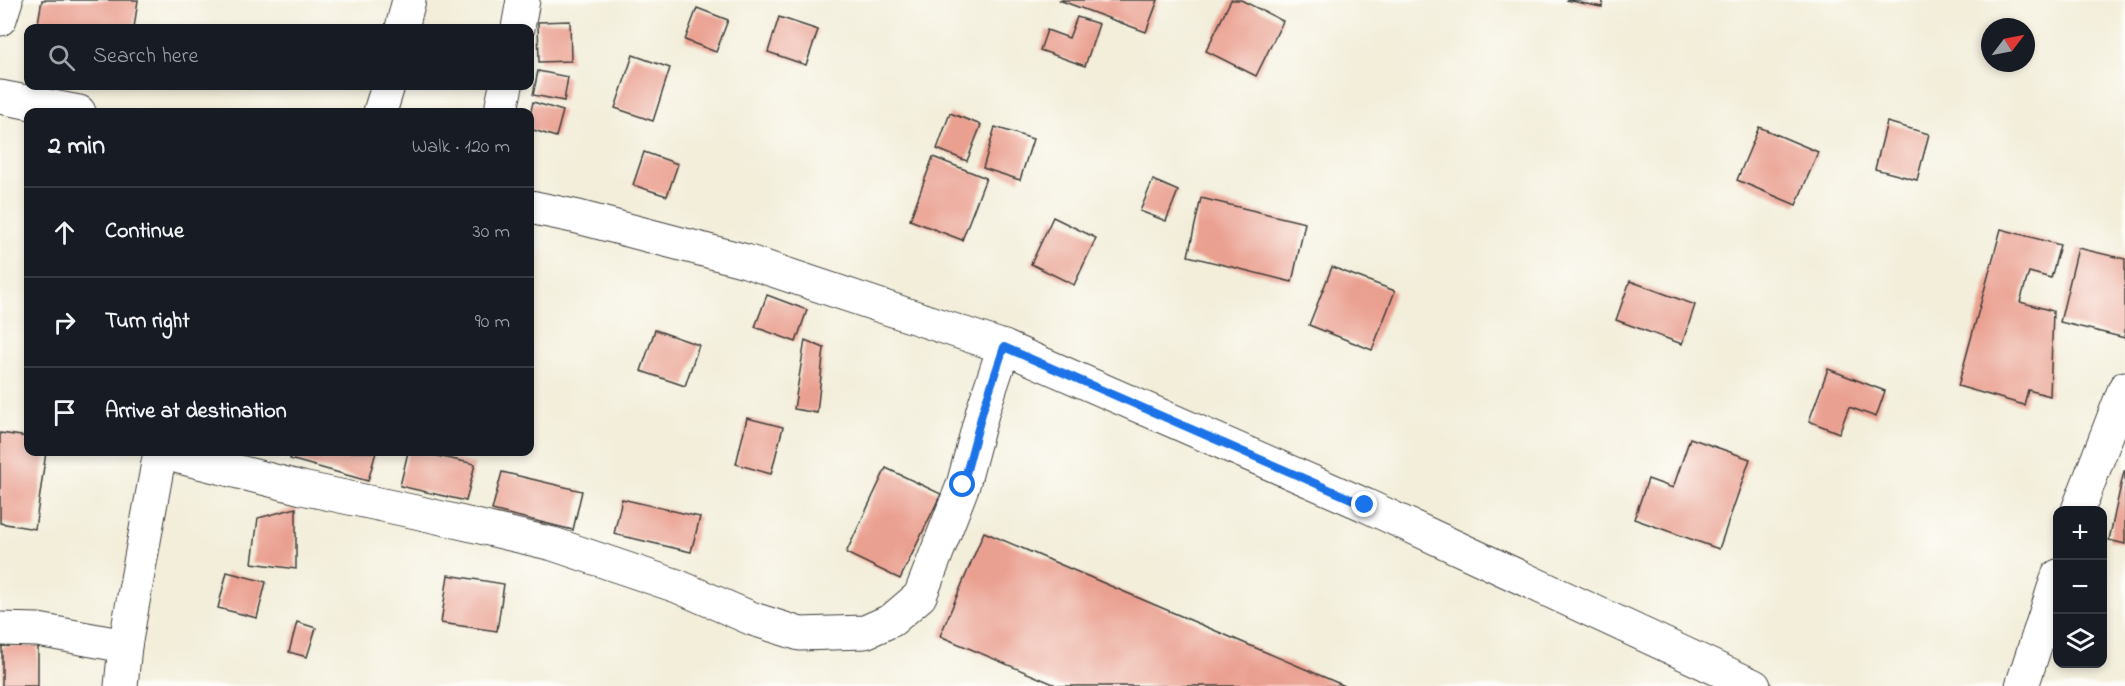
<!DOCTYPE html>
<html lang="en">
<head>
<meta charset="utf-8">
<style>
	body { margin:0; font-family:"Indie Flower",sans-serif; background:#20242c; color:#f1f3f6 }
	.controls { position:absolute; right:18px; bottom:18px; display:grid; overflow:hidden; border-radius:12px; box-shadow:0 3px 9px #0003 }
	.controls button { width:54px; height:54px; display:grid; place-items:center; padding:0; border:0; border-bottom:2px solid #363941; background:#171b24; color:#f1f3f6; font:30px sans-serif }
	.compass { position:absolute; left:1981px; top:18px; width:54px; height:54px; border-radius:50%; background:#171b24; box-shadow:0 3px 9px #0003; rotate:58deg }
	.stop { position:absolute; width:18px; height:18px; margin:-14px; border:4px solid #1a73e8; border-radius:50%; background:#fff }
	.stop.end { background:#1a73e8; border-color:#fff; box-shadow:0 2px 6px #0008 }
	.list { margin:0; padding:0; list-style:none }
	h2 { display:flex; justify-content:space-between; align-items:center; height:78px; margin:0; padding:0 24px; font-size:26px }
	h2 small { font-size:20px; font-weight:400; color:#9ea1a6 }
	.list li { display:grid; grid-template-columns:39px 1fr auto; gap:18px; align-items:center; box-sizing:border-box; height:90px; padding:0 24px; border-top:2px solid #363941 }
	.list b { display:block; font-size:22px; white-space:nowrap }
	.list em { font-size:20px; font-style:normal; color:#9ea1a6 }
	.icon { flex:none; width:33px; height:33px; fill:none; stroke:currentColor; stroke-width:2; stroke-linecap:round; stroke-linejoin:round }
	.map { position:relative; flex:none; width:2125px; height:686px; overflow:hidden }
	.search { position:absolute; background:#171b24; box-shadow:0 3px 9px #0003; left:24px; top:24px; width:510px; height:66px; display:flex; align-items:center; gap:15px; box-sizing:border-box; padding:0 21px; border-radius:12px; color:#9ea1a6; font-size:22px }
	.panel { position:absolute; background:#171b24; box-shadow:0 3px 9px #0003; left:24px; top:108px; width:510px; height:348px; border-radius:12px }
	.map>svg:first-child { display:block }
	.building { fill:#eaa091 }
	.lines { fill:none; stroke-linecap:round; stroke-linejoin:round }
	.minor-casing { stroke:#3c3c38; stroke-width:35 }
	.major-casing { stroke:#3c3c38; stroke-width:35 }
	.minor { stroke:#fff; stroke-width:33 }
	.major { stroke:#fff; stroke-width:33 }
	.route { stroke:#1a73e8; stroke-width:8 }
</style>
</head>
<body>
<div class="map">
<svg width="2125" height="686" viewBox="0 0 2125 686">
	<rect width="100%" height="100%" fill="#fdfcf7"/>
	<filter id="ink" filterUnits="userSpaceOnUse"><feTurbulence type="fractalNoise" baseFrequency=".0167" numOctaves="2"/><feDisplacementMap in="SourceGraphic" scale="12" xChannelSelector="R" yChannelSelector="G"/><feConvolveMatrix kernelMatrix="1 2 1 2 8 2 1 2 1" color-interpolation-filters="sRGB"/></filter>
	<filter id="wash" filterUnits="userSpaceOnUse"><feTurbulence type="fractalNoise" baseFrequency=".008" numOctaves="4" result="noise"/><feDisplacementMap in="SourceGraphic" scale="24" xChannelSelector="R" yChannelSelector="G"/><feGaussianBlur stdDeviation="1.35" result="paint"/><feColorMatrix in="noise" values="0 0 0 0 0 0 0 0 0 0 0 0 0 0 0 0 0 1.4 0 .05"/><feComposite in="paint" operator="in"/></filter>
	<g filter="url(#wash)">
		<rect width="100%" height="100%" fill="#f3eeda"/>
		<g id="blocks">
			<g class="building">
				<polygon points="42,0 138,0 134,28 37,28"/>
				<polygon points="1059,0 1158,0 1146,32"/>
				<polygon points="1231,0 1241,0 1283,21 1256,76 1206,51"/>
				<polygon points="1566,0 1603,0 1602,7"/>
				<polygon points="697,8 728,20 716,52 685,40"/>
				<polygon points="779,17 818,30 806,65 768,52"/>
				<polygon points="1077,17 1099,24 1085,66 1040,50 1047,30 1069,38"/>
				<polygon points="570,21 571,61 539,62 538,22"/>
				<polygon points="633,55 670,68 653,121 615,108"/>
				<polygon points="538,71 568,77 564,101 533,95"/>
				<polygon points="533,102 563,111 556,137 530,129 530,115"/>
				<polygon points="950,113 981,125 967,161 937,149"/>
				<polygon points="1887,122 1929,134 1917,180 1875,169"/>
				<polygon points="995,127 1033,139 1020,180 983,168"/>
				<polygon points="1759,127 1818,152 1796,205 1737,180"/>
				<polygon points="644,152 678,164 667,196 633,185"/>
				<polygon points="933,157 986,178 962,240 910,220"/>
				<polygon points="1153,180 1178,191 1166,221 1140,211"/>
				<polygon points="1201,198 1305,223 1292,282 1188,256"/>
				<polygon points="1053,217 1096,238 1074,285 1031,264"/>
				<polygon points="2001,229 2060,245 2051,278 2029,272 2020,302 2053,311 2050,396 2028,390 2024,405 1958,386"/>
				<polygon points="2078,248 2125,259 2125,338 2060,322"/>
				<polygon points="1332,267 1395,291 1372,350 1309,325"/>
				<polygon points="1630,281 1695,305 1682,344 1616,320"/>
				<polygon points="767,295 807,310 796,342 755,327"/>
				<polygon points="655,330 699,345 685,386 641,371"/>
				<polygon points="805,340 824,348 817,413 794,409"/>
				<polygon points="1828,369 1885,391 1876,417 1849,407 1839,433 1809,421"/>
				<polygon points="747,418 783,427 771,474 736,464"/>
				<polygon points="0,433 28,437 28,452 46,452 35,529 0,523"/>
				<polygon points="1690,438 1750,459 1719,549 1634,519 1648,479 1673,488"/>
				<polygon points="291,452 376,452 368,481 290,459"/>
				<polygon points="408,452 419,452 475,464 466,501 400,486"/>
				<polygon points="886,468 941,494 900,579 846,553"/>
				<polygon points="2124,471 2125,471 2125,544 2109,540"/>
				<polygon points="502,472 582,491 573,530 492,510"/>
				<polygon points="622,499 700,517 691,552 614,534"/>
				<polygon points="296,508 296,569 252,563 258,518"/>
				<polygon points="984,532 1345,686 1058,686 940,636"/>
				<polygon points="227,572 266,582 257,618 218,608"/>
				<polygon points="448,575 504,584 497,631 441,623"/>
				<polygon points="297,622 316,628 307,657 289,652"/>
				<rect x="2" y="646" width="36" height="40"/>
			</g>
		</g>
	</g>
	<g filter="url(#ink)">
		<use href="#blocks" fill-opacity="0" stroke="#3c3c38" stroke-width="1.5"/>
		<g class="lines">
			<defs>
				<g id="minor">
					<polyline points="0,19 6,0"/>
					<polyline points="402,28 409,0"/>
					<polyline points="518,28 523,0"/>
					<polyline points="502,105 506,86"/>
					<polyline points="380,112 388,86"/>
					<polyline points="160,452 302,488 416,512 553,544 677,586 753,619 800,634 865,632 892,620 920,596 963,485 983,410 1004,347"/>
					<polyline points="2078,510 2125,388"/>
					<polyline points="0,629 38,630 125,646"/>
					<polyline points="121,686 125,646 160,452"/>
					<polyline points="2022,686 2058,576"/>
				</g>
				<g id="major">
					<polyline points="0,97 79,112"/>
					<polyline points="530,207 578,217 746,261 1004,347 1365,505 1754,686"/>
				</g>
			</defs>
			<use href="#minor" class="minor-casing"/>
			<use href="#major" class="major-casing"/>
			<use href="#minor" class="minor"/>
			<use href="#major" class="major"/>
		</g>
	</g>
	<g class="lines" filter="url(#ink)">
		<polyline class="route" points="963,485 983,410 1004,347 1365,505"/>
	</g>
</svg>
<div class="controls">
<button>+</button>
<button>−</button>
<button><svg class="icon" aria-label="layers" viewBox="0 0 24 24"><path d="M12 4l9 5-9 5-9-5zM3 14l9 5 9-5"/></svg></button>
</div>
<svg class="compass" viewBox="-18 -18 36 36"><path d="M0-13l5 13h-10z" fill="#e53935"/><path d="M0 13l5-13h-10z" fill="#9ea1a6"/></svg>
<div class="stop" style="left:963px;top:485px"></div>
<div class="stop end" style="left:1365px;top:505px"></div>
<div class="search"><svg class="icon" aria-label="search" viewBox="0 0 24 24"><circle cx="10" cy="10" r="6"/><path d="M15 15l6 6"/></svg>Search here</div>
<section class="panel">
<h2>2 min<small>Walk · 120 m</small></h2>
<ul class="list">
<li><svg class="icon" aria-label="ahead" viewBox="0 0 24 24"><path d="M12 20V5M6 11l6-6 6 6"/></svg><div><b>Continue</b></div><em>30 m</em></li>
<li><svg class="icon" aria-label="right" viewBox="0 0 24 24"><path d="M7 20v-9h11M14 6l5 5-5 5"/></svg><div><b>Turn right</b></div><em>90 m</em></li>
<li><svg class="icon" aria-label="arrive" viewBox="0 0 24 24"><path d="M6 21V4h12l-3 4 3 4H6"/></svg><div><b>Arrive at destination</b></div></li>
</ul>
</section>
</div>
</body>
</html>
